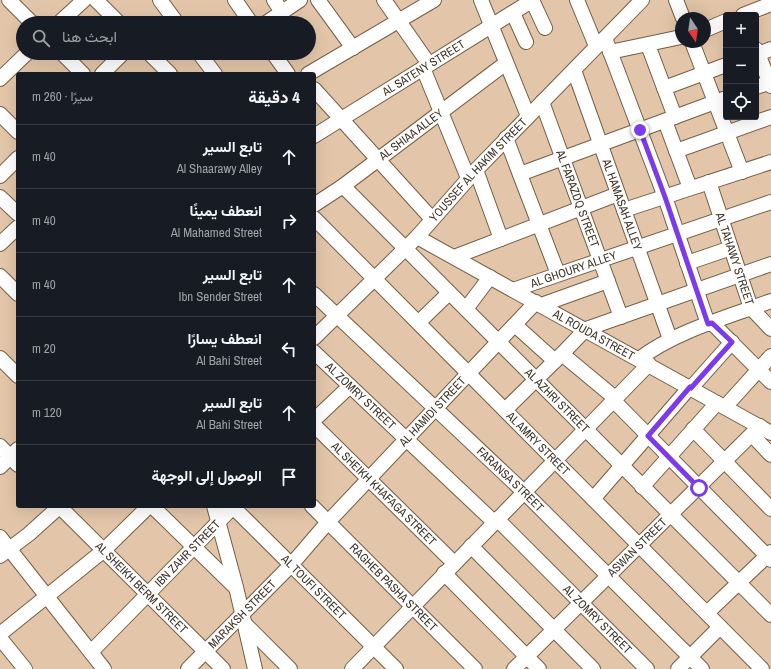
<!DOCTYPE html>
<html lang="ar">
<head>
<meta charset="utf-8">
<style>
	body { margin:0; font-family:"Archivo Narrow",Vazirmatn,sans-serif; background:#242831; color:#f1f3f6; direction:rtl }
	.controls { position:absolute; right:12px; top:12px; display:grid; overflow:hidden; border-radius:4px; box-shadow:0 4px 16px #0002 }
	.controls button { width:36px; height:36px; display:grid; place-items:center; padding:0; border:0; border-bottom:1px solid #363941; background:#171b24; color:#f1f3f6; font:20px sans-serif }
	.compass { position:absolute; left:675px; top:12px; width:36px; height:36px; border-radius:50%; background:#171b24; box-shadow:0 4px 16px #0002; rotate:167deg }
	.stop { position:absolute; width:12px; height:12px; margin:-9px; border:3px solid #7c3aed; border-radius:50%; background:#fff }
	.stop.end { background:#7c3aed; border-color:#fff; box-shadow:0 1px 4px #0008 }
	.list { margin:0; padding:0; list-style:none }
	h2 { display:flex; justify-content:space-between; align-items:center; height:52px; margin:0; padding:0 16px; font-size:17px }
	h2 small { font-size:13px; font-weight:400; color:#9ea1a6 }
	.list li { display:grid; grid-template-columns:26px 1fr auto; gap:12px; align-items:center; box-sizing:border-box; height:64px; padding:0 16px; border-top:1px solid #363941 }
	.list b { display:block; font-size:15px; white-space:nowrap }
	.list p { margin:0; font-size:13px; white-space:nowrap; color:#9ea1a6 }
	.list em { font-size:13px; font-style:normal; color:#9ea1a6 }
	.icon { flex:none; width:22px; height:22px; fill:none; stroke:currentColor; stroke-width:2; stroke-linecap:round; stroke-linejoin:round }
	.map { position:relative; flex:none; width:771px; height:669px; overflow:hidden; direction:ltr }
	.search { position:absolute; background:#171b24; box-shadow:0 4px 16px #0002; left:16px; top:16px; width:300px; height:44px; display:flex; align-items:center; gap:10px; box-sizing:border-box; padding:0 14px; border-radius:22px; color:#9ea1a6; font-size:15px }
	.panel { position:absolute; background:#171b24; box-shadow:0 4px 16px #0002; left:16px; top:72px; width:300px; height:436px; border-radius:4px; direction:rtl }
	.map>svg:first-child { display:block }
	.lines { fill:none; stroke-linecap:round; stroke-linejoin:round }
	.minor-casing { stroke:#775d43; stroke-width:16 }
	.minor { stroke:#fff; stroke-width:14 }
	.route { stroke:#7c3aed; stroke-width:5 }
	.labels { text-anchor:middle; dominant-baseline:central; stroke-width:3.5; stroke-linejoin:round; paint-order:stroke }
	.street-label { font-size:12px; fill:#403529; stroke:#f1d3b6 }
</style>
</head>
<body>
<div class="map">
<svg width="771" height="669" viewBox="0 0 771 669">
	<rect width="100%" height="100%" fill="#e3c6a9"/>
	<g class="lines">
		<defs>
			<g id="minor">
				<polyline points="9,0 32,23"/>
				<polyline points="96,0 119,23"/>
				<polyline points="160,0 177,23"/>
				<polyline points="235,0 251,23"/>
				<polyline points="274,0 282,12"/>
				<polyline points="318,0 353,48"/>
				<polyline points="384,0 429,64"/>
				<polyline points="481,0 528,116"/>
				<polyline points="532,0 545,28"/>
				<polyline points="577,0 596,46"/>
				<polyline points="676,0 683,18"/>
				<polyline points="513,13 526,42"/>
				<polyline points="743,15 771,4"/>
				<polyline points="59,23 84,0"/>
				<polyline points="266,23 300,0"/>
				<polyline points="705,30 726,21"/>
				<polyline points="605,38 665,197 708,324"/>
				<polyline points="692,42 742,172"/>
				<polyline points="648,45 675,117"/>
				<polyline points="756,49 771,86"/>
				<polyline points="610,52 681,37"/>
				<polyline points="62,53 83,74"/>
				<polyline points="149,53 170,74"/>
				<polyline points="199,53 215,74"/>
				<polyline points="273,53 288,74"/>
				<polyline points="756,55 771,49"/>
				<polyline points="423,68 468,178"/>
				<path id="s1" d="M574 70 670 339"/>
				<polyline points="102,74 123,53"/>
				<polyline points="308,74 434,0"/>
				<polyline points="0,79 27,53"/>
				<polyline points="756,87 771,82"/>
				<polyline points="664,88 726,65"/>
				<polyline points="314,89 432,219"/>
				<path id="s2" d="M542 102 621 317"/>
				<polyline points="0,114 18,132"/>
				<polyline points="665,121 690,188"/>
				<path id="s3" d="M314 136 533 0"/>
				<polyline points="506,138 558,274"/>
				<polyline points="676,151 771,117"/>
				<polyline points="476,170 501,239"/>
				<polyline points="520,174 726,98"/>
				<polyline points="0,176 18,158"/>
				<path id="s4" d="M709 182 751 308 771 329"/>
				<path id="s5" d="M343 186 771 615"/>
				<polyline points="0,197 18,214"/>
				<path id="s6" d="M314 205 343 186 506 63"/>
				<polyline points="624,210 771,162"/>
				<path id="s7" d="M314 218 762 669"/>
				<path id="s8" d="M417 237 771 433"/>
				<polyline points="0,244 18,227"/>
				<polyline points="454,257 618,194"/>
				<polyline points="687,263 731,248"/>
				<polyline points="0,276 18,294"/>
				<path id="s9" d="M513 290 771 202"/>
				<path id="s10" d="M314 294 524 492 702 669"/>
				<polyline points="541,305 608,281"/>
				<polyline points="466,309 490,277"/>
				<polyline points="419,322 449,293"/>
				<polyline points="712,323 771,382"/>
				<polyline points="515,325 555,361"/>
				<path id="s11" d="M314 338 417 237 476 170 642 0"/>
				<path id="s12" d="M314 352 494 522"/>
				<polyline points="562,354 615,398"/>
				<polyline points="0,358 18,376"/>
				<path d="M639 359C676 331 728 317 771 301"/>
				<polyline points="691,388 732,342"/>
				<polyline points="613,400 771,560"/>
				<polyline points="725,407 771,356"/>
				<polyline points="505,410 562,354 586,329 771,264"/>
				<polyline points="314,420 350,386"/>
				<path id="s13" d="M314 425 454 563"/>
				<polyline points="693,429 771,509"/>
				<polyline points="752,435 771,455"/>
				<polyline points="0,446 18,465"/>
				<polyline points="0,467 18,449"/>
				<polyline points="642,487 717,403"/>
				<polyline points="593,499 690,387"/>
				<path id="s14" d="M59 506 223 669"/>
				<polyline points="152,506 235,587"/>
				<polyline points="214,506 236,587 255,669"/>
				<path id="s15" d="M232 506 396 669"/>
				<path id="s16" d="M312 506 475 669"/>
				<path id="s17" d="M497 519 647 669"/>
				<polyline points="0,537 104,669"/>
				<polyline points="471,546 593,669"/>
				<polyline points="0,556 29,534 60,506"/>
				<polyline points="444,573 539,669"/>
				<polyline points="707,613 771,552"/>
				<polyline points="244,623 290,669"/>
				<polyline points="0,634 103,551 149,506"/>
				<polyline points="0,638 25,669"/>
				<path id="s18" d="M91 652 234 506"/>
				<path id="s19" d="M188 669 291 565 328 522 536 302"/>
				<polyline points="352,669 649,364"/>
				<path id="s20" d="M514 669 760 426"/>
				<polyline points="678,669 720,627"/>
			</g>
		</defs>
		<use href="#minor" class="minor-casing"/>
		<use href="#minor" class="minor"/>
	</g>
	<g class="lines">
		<polyline class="route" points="640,130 665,197 708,324 712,323 732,342 691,388 690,387 648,436 699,488"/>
	</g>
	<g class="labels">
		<g class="street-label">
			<text stroke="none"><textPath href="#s3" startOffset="129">AL SATENY STREET</textPath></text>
			<text stroke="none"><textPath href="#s6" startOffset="120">AL SHIAA ALLEY</textPath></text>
			<text stroke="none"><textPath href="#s11" startOffset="235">YOUSSEF AL HAKIM STREET</textPath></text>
			<text stroke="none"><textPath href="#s2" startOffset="103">AL FARAZDQ STREET</textPath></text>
			<text stroke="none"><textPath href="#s1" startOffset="143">AL HAMASAH ALLEY</textPath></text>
			<text stroke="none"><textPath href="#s4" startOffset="81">AL TAHAWY STREET</textPath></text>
			<text stroke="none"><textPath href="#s9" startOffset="64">AL GHOURY ALLEY</textPath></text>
			<text stroke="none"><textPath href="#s8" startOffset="202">AL ROUDA STREET</textPath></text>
			<text stroke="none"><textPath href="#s12" startOffset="64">AL ZOMRY STREET</textPath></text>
			<text stroke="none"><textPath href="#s5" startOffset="303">AL AZHRI STREET</textPath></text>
			<text stroke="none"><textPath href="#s19" startOffset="355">AL HAMIDI STREET</textPath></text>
			<text stroke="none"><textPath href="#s7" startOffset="318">AL AMRY STREET</textPath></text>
			<text stroke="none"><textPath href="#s10" startOffset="270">FARANSA STREET</textPath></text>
			<text stroke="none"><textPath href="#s13" startOffset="98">AL SHEIKH KHAFAGA STREET</textPath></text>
			<text stroke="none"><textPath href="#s20" startOffset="173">ASWAN STREET</textPath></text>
			<text stroke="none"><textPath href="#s18" startOffset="138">IBN ZAHR STREET</textPath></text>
			<text stroke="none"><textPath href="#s15" startOffset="115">AL TOUFI STREET</textPath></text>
			<text stroke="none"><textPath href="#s14" startOffset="116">AL SHEIKH BERM STREET</textPath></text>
			<text stroke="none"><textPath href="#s16" startOffset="115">RAGHEB PASHA STREET</textPath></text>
			<text stroke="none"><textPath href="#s19" startOffset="77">MARAKSH STREET</textPath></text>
			<text stroke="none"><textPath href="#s17" startOffset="142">AL ZOMRY STREET</textPath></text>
		</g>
	</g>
</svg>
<div class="controls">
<button>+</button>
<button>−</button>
<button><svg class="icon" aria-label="locate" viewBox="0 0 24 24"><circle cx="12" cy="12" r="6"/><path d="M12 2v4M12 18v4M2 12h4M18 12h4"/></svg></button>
</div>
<svg class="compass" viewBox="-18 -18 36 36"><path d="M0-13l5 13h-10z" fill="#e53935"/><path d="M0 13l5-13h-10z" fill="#9ea1a6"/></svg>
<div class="stop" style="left:699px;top:488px"></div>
<div class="stop end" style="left:640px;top:130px"></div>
<div class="search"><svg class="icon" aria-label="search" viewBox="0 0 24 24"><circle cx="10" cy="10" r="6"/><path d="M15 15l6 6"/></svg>ابحث هنا</div>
<section class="panel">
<h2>4 دقيقة<small>سيرًا · 260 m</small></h2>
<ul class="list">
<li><svg class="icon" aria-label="ahead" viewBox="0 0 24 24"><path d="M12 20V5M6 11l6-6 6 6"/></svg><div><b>تابع السير</b><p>Al Shaarawy Alley</p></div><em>40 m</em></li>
<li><svg class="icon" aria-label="right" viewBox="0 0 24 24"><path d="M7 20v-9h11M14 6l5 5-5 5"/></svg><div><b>انعطف يمينًا</b><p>Al Mahamed Street</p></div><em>40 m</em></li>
<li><svg class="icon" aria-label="ahead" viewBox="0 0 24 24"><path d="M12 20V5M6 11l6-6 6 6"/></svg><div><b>تابع السير</b><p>Ibn Sender Street</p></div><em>40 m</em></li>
<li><svg class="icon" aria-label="left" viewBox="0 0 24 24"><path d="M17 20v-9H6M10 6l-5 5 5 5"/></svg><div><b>انعطف يسارًا</b><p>Al Bahi Street</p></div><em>20 m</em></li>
<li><svg class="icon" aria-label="ahead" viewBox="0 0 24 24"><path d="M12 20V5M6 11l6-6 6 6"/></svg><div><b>تابع السير</b><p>Al Bahi Street</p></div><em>120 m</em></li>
<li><svg class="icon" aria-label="arrive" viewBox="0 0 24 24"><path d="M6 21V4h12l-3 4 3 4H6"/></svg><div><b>الوصول إلى الوجهة</b></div></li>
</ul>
</section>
</div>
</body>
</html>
